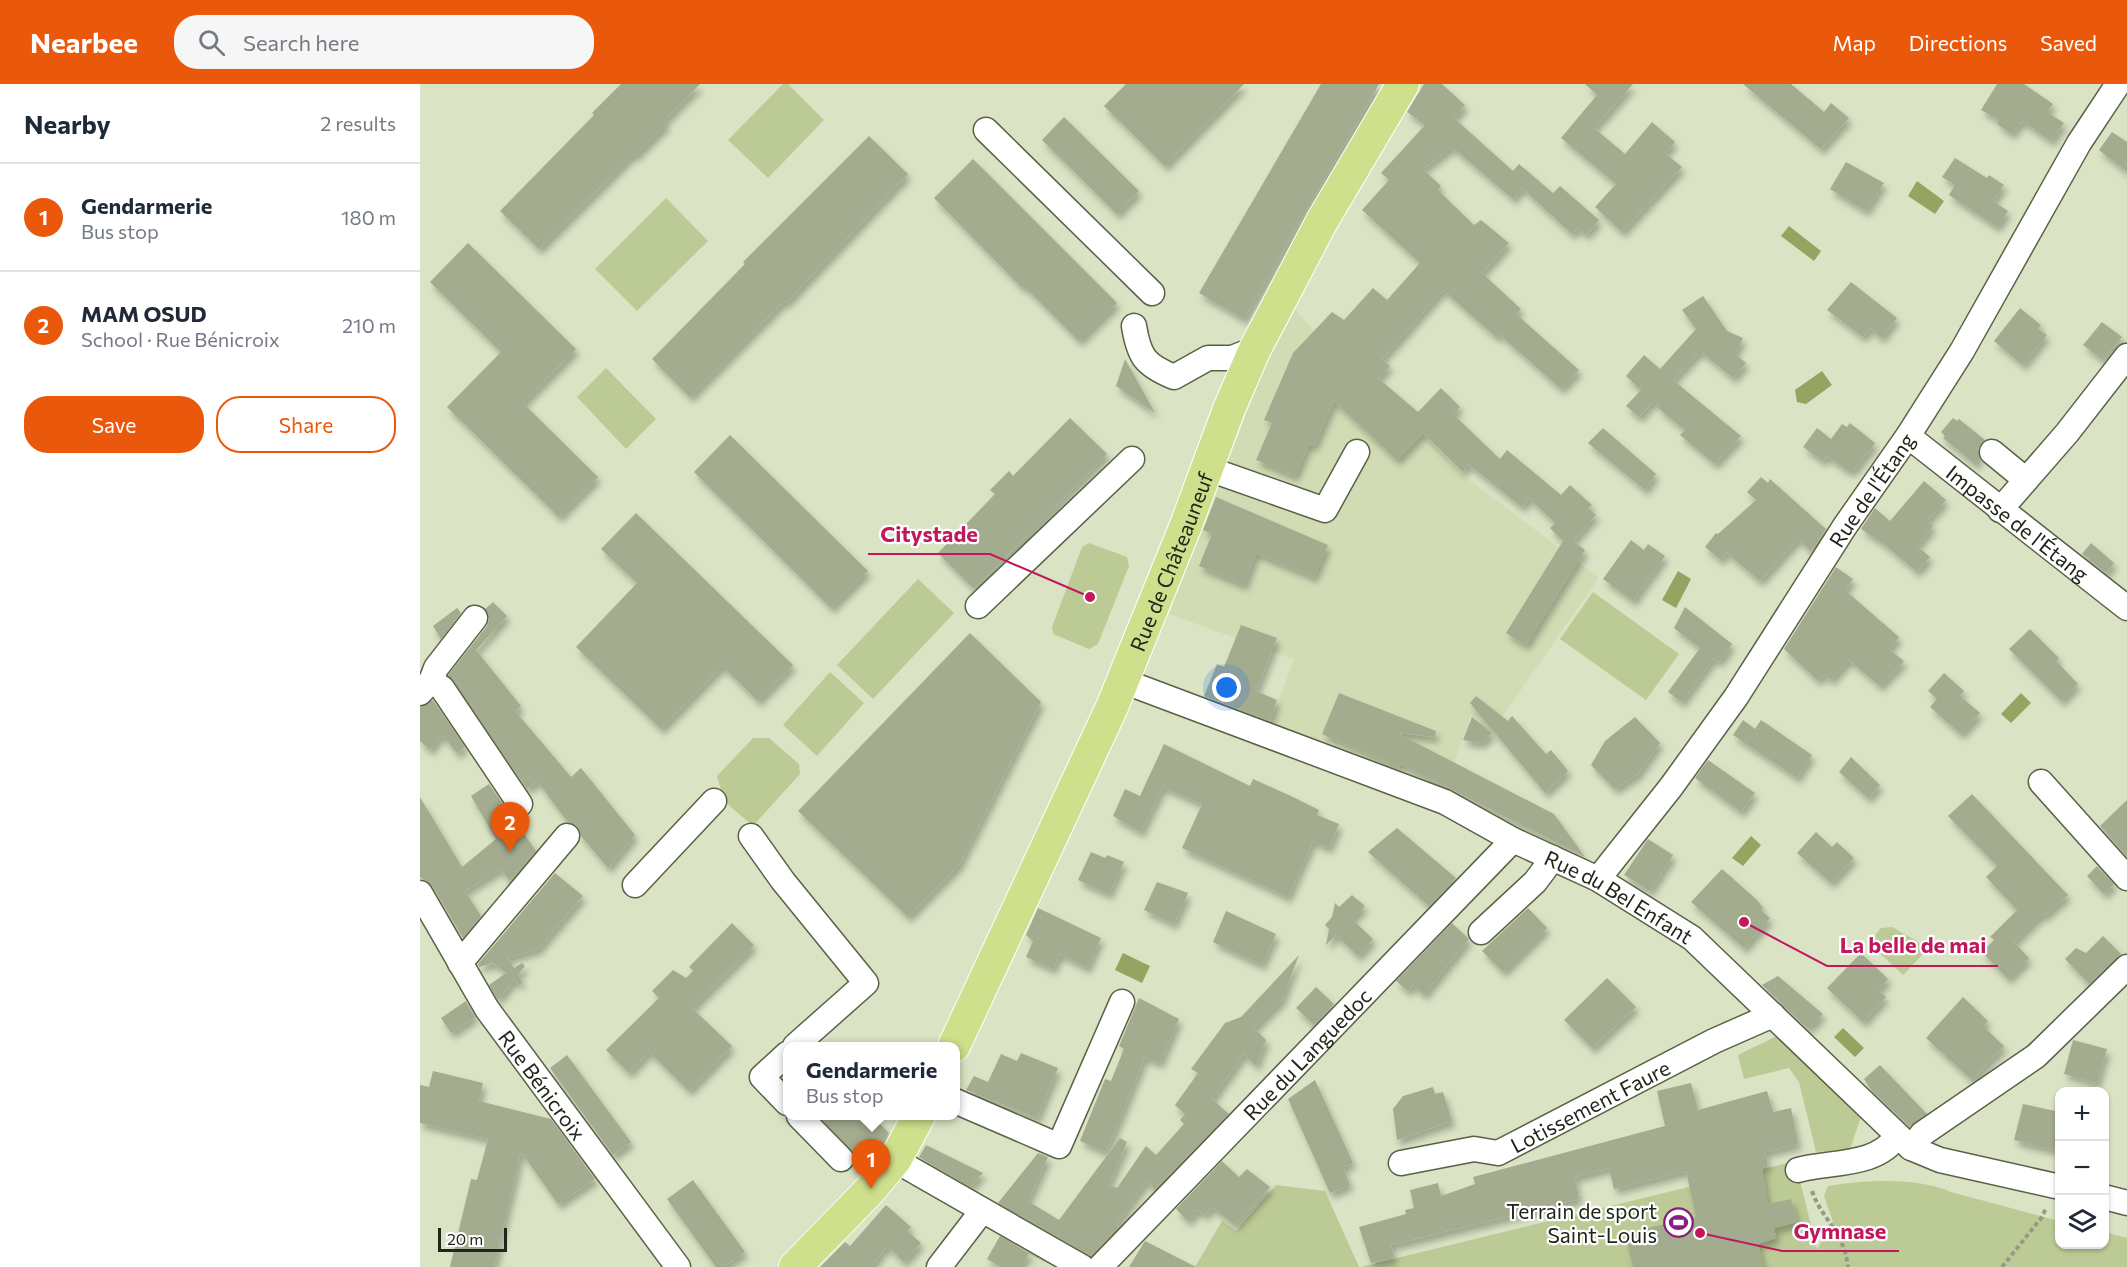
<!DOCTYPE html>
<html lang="en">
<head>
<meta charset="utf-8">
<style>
	body { margin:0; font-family:Commissioner,sans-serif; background:#f6f6f7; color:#1f2937 }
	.controls { position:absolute; right:18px; bottom:18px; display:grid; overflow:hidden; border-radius:12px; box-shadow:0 2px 4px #0004 }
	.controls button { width:54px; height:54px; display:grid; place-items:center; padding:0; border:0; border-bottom:2px solid #e0e1e3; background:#fff; color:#1f2937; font:30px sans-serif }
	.scale { position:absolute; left:18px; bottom:15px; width:69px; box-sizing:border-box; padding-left:6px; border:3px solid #22251a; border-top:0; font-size:16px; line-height:21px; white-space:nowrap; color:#22251a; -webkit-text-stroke:4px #fff; paint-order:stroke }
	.you { position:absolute; left:807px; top:604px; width:21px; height:21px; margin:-15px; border:4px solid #fff; border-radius:50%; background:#1a73e8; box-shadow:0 0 0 9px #1a73e833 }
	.badge { display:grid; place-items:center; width:39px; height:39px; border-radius:50%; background:#ea580c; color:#fff; font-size:20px; font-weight:700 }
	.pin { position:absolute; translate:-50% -50px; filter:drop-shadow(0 2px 3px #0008) }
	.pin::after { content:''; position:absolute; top:32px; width:21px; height:18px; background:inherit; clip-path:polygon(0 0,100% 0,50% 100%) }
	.popup { position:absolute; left:363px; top:958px; width:177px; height:78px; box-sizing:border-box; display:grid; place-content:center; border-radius:12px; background:#fff; filter:drop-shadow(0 2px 4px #0005); font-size:20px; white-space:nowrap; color:#747a83 }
	.popup b { font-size:22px; color:#1f2937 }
	.popup::after { content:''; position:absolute; left:50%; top:100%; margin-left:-12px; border:12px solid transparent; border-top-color:#fff }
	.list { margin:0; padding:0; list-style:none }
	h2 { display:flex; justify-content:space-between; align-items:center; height:78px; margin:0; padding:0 24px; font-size:26px }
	h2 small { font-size:20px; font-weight:400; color:#747a83 }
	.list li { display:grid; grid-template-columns:39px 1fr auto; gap:18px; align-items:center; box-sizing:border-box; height:108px; padding:0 24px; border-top:2px solid #e0e1e3 }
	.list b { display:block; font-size:22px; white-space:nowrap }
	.list p { margin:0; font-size:20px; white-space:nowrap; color:#747a83 }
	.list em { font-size:20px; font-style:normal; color:#747a83 }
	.actions { display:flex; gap:12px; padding:18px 24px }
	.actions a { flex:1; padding:14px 0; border:2px solid #ea580c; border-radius:24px; text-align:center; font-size:21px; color:#ea580c }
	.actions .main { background:#ea580c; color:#fff }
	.icon { flex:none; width:33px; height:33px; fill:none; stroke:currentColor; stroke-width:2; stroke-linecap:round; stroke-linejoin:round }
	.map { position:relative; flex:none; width:1707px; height:1183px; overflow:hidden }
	header { display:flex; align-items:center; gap:36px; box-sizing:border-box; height:84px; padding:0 30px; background:#ea580c; color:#fff }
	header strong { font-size:28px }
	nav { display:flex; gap:33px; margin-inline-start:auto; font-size:21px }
	.search { width:420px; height:54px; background:#f6f6f7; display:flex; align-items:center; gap:15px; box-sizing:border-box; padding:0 21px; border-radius:24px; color:#747a83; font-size:22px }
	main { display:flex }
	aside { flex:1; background:#fff }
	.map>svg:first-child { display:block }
	.built { fill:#d1dcb5 }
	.green { fill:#bccb95 }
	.water { fill:#94a562 }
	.building { fill:#a3ac8e; filter:url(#shadow) }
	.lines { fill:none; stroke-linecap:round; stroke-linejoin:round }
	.minor-casing { stroke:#596146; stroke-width:27 }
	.major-casing { stroke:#fff; stroke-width:34 }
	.path { stroke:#959b84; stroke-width:4; stroke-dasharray:4.5 3; stroke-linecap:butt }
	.minor { stroke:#fff; stroke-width:24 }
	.major { stroke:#cee08c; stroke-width:32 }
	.labels { text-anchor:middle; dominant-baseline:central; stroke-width:4.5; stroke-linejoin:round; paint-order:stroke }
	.street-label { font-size:21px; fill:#22251a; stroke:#fff }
	.poi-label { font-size:21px; fill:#22251a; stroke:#fff; text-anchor:end }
	.leader { fill:none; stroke:#c2185b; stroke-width:2 }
	.callout-dot { fill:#c2185b; stroke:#fff; stroke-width:2 }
	.callout-label { font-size:22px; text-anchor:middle; font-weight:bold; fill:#c2185b; stroke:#fff; stroke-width:4.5; stroke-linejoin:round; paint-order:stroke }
</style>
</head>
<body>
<header>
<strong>Nearbee</strong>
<div class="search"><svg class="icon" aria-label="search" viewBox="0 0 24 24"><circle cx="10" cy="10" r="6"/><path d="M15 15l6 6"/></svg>Search here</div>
<nav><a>Map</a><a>Directions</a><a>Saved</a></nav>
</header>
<main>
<aside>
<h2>Nearby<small>2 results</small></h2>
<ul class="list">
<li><span class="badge">1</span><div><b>Gendarmerie</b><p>Bus stop</p></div><em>180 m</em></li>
<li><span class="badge">2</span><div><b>MAM OSUD</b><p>School · Rue Bénicroix</p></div><em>210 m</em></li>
</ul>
<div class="actions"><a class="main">Save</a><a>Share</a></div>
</aside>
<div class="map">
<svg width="1707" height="1183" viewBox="0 0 1707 1183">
	<defs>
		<filter id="shadow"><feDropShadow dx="3.5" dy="6" stdDeviation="3" flood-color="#0004"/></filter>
	</defs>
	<rect width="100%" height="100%" fill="#dae3c4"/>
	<polygon class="built" points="876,226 905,261 916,262 1044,392 1179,494 1070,650 1051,632 1025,703 849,642 874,575 749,530 851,266"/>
	<g class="green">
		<polygon points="363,0 368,0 404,36 348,94 308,56"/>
		<polygon points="246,114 288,157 217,227 175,185"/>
		<polygon points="186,284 236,335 206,365 157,313"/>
		<polygon points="669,459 707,473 709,482 678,560 669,565 633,550 632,543 662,463"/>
		<polygon points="498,495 534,529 453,615 417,581"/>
		<polygon points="1173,508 1259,570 1226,616 1140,555"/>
		<polygon points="410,588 444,619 397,672 363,641"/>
		<polygon points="333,654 349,654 379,680 380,690 333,742 304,717 297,692"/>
		<polygon points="1472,843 1497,857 1505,868 1483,891 1449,859 1461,844"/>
		<polygon points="1361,950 1441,1033 1430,1065 1396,1068 1379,998 1369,984 1324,995 1318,971"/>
		<path d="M1375 1077 1397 1165 1413 1138 1404 1112 1408 1102C1443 1096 1498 1093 1531 1108L1639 1137 1640 1160H1684L1685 1148 1707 1154V1183H940Z"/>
		<polygon points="856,1101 905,1107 939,1183 775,1183 802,1137 816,1147"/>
	</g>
	<g class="water">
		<polygon points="1497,97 1524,117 1515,130 1488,112"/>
		<polygon points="1369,142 1401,167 1394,177 1361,152"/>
		<polygon points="1402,287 1412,301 1386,320 1377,318 1375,306"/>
		<polygon points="1258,487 1271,495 1256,524 1242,516"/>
		<polygon points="1601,609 1611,619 1591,639 1581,630"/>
		<polygon points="1331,752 1341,761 1323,782 1312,774"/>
		<polygon points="703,869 730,882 722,899 695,886"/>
		<polygon points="1423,944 1444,964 1435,973 1414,953"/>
	</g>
	<g class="building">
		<polygon points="201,0 280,0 244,37 247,40 215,72 213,70 119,165 80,127 174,31 172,29"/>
		<polygon points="706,0 824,0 745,82 684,22"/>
		<polygon points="901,0 959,0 824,235 779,209"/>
		<polygon points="1004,0 1022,0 1045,21 1034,34 1093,87 1099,80 1133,109 1140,102 1179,136 1166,151 1158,144 1152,150 1102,104 1093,115 1032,63 1003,85 1021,102 1018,106 1054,141 1061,136 1089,159 1062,189 1101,225 1096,230 1159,286 1141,305 1079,250 1076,253 1023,206 962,275 970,282 958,294 998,328 1021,304 1040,323 1033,330 1080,375 1087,366 1141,411 1150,401 1172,421 1168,424 1176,431 1153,457 1165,466 1106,561 1086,549 1143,457 1130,444 1135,439 1109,414 1102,423 1048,380 1043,388 1003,349 977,376 914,317 894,362 889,360 875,392 836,376 852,339 844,336 873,269 912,228 924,236 953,204 967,216 1000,179 942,126 969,96 961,89 1005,41 987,28"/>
		<polygon points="1165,0 1213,0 1174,44 1205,70 1232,38 1255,58 1245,69 1262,83 1202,148 1175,123 1196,100 1141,54 1177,11"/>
		<polygon points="1323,0 1371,0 1404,28 1411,19 1429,34 1401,65"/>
		<polygon points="1577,0 1604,0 1633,20 1627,28 1644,39 1631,57 1602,37 1592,50 1577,40 1579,36 1561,26"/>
		<polygon points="644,33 719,107 697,130 622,56"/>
		<polygon points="1692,48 1707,58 1707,88 1679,66"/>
		<polygon points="449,52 488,90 366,219 364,217 270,313 232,275 325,180 323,178"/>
		<polygon points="1535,74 1567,94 1569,91 1584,101 1573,117 1588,127 1577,143 1529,111 1535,101 1522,93"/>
		<polygon points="553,75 697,219 659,257 604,202 602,204 514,114"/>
		<polygon points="1426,78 1464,99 1446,127 1410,105"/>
		<polygon points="48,159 156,265 103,319 178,393 139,433 27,323 81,268 10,198"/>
		<polygon points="1431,198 1477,234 1461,254 1450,244 1443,253 1407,226"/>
		<polygon points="1283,212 1307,247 1323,254 1315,270 1326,279 1313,294 1280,267 1253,296 1321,352 1295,380 1260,351 1265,346 1238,324 1240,322 1234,317 1219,333 1206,322 1221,306 1206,292 1224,271 1240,285 1276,245 1262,226"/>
		<polygon points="1600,224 1621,241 1618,245 1627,251 1603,281 1574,257"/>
		<polygon points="1682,238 1702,253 1683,276 1663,261"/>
		<polygon points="705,275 735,329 696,302"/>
		<polygon points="650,334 687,370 554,505 518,469 575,410 570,406 589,387 593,392"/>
		<polygon points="1533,334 1537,337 1539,335 1565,356 1558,365 1560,375 1555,380 1523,354 1525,352 1521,348"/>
		<polygon points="1430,339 1455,359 1434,386 1427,386 1407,372 1403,377 1383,363 1397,344 1411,355 1422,340 1427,343"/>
		<polygon points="1183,344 1236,390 1225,406 1168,359"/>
		<polygon points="310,351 448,487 411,524 274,388"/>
		<polygon points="1341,393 1348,399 1350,395 1406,445 1391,467 1378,455 1340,497 1306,468 1301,476 1285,463 1296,449 1298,450 1336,416 1327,408"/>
		<polygon points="1504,397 1526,416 1507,437 1513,442 1497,462 1510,473 1497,488 1464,460 1441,445 1455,424 1470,437"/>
		<polygon points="796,413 908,461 894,493 836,469 824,501 779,482 792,450 783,446"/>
		<polygon points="216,429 373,581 338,617 302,582 241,645 156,563 217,499 181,465"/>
		<polygon points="1211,456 1224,466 1228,460 1245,472 1213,517 1183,495"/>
		<polygon points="1671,459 1694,479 1686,489 1662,470"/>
		<polygon points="1416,483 1433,495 1425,506 1479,553 1469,565 1484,577 1460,602 1429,576 1411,596 1404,590 1398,597 1364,565"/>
		<polygon points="73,518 87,532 56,566 101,622 95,627 130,668 151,693 161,684 215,751 188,784 161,752 157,742 147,737 117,697 107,705 28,591 67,542 69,535 65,525"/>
		<polygon points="1265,523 1312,560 1299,578 1294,574 1262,618 1248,608 1280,564 1254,544"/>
		<polygon points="37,524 41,529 21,555 13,542"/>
		<polygon points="821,541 857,554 836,607 857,616 850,637 784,612 797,580 804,583"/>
		<polygon points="1610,545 1639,574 1636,577 1658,600 1641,617 1589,565"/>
		<polygon points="550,549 621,618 539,781 488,833 378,727"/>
		<polygon points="1524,589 1544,607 1540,612 1560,629 1541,650 1510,623 1517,615 1508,607"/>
		<polygon points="919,609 1016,647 1015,653 977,649 1134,730 1165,773 981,680 979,683 902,650"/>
		<polygon points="1056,612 1088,637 1092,632 1126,670 1131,666 1148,687 1125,709 1050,619"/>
		<polygon points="13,616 45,663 37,669 22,651 10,666 0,657 0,623"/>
		<polygon points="1052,633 1072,649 1062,659 1043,656"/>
		<polygon points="1215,633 1240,659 1218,690 1195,705 1171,681 1185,657"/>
		<polygon points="1323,636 1335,645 1341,636 1392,671 1377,694 1313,651"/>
		<polygon points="744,660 830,702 833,695 873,713 899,726 897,731 919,740 909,764 893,757 868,813 762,764 782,720 743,703 721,748 693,732 705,705 720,712"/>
		<polygon points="1431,673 1460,701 1448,714 1419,688"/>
		<polygon points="1288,676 1335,709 1321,728 1275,694"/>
		<polygon points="69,700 116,767 90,797 80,785 45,807 61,832 43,854 12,802 0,793 0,713 42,783 76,755 51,712"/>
		<polygon points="1552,710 1648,811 1624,832 1622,830 1594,858 1609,874 1588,895 1562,868 1574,856 1570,853 1597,826 1566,793 1577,782 1528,732"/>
		<polygon points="1707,716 1707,773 1680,742"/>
		<polygon points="977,744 1036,794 1009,822 948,768"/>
		<polygon points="1396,748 1412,763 1417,758 1434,774 1411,799 1377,769"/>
		<polygon points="1228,755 1253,771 1230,807 1204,791"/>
		<polygon points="671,768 685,774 687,771 704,778 689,810 658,796"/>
		<polygon points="1677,782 1694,800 1684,810 1667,792"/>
		<polygon points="1302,785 1337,816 1343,824 1341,826 1350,834 1324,864 1271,818"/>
		<polygon points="135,789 163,812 118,865 87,874 94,884 102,879 105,882 98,891 102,898 100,901 94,896 78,916 69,901 86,889 73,879 59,883 58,880"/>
		<polygon points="737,798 768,809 754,840 724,826"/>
		<polygon points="932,811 945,822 932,835 953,855 938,872 916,851 906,861 909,845 905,841 912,833 915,819 919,823"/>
		<polygon points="618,824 681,854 667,884 640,870 633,885 606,873 613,857 606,851"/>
		<polygon points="1108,824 1127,844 1083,888 1062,867"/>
		<polygon points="806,827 856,850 842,881 793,858"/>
		<polygon points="312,839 334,861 272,924 312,962 269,1007 229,968 209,989 186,966 239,914 232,907 253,886 266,894 273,887 269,883"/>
		<polygon points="1032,839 1049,855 1004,911 993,901 988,907 976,897"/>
		<polygon points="1683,852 1701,870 1669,900 1645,875 1656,864 1666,869"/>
		<polygon points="1441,869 1468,895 1458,906 1466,913 1443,938 1407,904"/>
		<polygon points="879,871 862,916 834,944 846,956 836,982 824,970 792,1015 809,1030 735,1105 726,1097 696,1141 699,1143 671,1172 578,1119 618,1069 628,1073 608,1117 639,1136 700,1054 707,1058 689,1100 697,1104 726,1062 736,1071 764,1040 760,1036 765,1030 755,1021 778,989 771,985 805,939 821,933"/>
		<polygon points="1358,892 1403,930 1388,945 1342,901"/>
		<polygon points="1187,894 1216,923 1172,964 1144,936"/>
		<polygon points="896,903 914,920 894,941 876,924"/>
		<polygon points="1543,913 1568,937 1563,942 1584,962 1552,996 1506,954"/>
		<polygon points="719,914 759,935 740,979 725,973 686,1068 660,1057 685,995 691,997 704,965 699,962"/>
		<polygon points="46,917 55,933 31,949 21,934"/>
		<polygon points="1653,956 1687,965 1677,999 1644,990"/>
		<polygon points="601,969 638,984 617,1034 546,1006 554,992 568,998 581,970 597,977"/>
		<polygon points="147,971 211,1058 193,1071 130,984"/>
		<polygon points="1460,981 1507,1030 1490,1043 1452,1007 1444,995"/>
		<polygon points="13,987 63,999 59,1017 131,1035 175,1095 138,1120 101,1068 74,1183 30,1183 51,1095 57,1096 68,1055 0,1039 0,1001 9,1003"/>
		<polygon points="895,996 933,1079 923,1083 930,1101 910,1109 868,1015"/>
		<polygon points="1271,999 1278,1026 1347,1007 1353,1028 1371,1024 1378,1060 1345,1068 1348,1082 1342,1084 1348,1120 1371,1115 1378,1138 1354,1144 1356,1154 1338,1160 1343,1183 1213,1183 1205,1149 1276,1133 1266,1087 1194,1105 1189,1084 1155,1093 1159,1115 971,1161 974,1174 951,1179 939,1143 986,1130 985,1126 994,1124 990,1106 1018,1099 1021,1112 1055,1100 1053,1093 1245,1042 1237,1007"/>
		<polygon points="1013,1003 1015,1010 1023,1008 1032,1037 977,1056 973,1025 983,1012"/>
		<polygon points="1603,1020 1640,1028 1634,1066 1594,1056"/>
		<polygon points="398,1032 452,1032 469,1049 446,1083"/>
		<polygon points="506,1061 563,1089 550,1103 499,1073"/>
		<polygon points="802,1077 819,1093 827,1085 850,1103 815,1141 792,1123 785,1131 778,1126 768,1137 756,1125"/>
		<polygon points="273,1096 325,1168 303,1183 296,1183 247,1115"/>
		<polygon points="466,1121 491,1143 487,1147 501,1159 484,1178 467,1162 451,1183 400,1183 425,1158 430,1162"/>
		<polygon points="580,1152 630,1181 609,1170 601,1183 581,1183 567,1175"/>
		<polygon points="725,1157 776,1183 709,1183"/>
	</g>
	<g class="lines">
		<defs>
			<g id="minor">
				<polyline points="566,46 732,209"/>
				<path d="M714 242C719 273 725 281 754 293L788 274H812L835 265"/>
				<path id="s1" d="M1488 352 1707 524"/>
				<polyline points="1572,368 1606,396"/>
				<polyline points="786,384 905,426 937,368"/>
				<polyline points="1580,426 1647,349 1707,272"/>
				<polyline points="558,522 712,375"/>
				<polyline points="11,597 22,604 100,720"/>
				<path id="s2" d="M703 597 1025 718 1093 756 1178 795 1272 854 1491 1064 1520 1076 1640 1103"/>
				<polyline points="0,609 11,597 16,584 55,534"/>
				<polyline points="1621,698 1707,794"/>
				<polyline points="331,752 363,797 446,899 375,962"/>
				<path id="s3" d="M1178 795 1251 703 1316 613 1425 442 1488 352 1542 267 1659 59 1698 0"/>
				<polyline points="215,801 294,717"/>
				<path id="s4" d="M0 809 67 925 258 1183"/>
				<polyline points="1061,848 1115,798 1133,774"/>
				<polyline points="40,879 147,752"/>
				<polyline points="367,970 342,993 367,1019"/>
				<polyline points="535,1017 639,1062 702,918"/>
				<polyline points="379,1032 421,1075"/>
				<polyline points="1491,1064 1502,1050 1616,972 1707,883"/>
				<polyline points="475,1076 662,1183"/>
				<path id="s5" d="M981 1079 1054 1065 1078 1069 1294 957 1353 931"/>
				<path d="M1378 1086C1410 1077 1457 1083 1477 1052"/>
				<polyline points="1684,1113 1707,1119"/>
				<polyline points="519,1183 562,1127"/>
				<path id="s6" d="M680 1183 1093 756"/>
			</g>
			<g id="major">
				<path id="s7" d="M534 962 692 623 766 441 809 325 835 265 902 137 983 0"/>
				<polyline points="375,1183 451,1105 475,1076 499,1032"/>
			</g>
		</defs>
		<use href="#minor" class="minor-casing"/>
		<use href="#major" class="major-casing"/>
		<g class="path">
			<path d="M1392 1107C1402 1136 1424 1147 1428 1183"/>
			<polyline points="1582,1183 1622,1133 1626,1124"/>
		</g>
		<use href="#minor" class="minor"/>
		<use href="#major" class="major"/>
	</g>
	<defs>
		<symbol id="stadium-ring" viewBox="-11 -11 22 22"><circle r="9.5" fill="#fff" stroke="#881d82" stroke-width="1.5"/><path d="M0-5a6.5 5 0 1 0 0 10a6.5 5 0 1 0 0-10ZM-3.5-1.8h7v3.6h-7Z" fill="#881d82"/></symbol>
	</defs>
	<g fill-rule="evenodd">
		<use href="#stadium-ring" x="1242" y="1122" width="33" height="33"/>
	</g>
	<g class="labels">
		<g class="street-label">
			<text stroke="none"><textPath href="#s3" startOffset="476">Rue de l'Étang</textPath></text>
			<text stroke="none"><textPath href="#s1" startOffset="140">Impasse de l'Étang</textPath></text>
			<text stroke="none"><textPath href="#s7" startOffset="531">Rue de Châteauneuf</textPath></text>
			<text stroke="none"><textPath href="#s2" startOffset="542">Rue du Bel Enfant</textPath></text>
			<text stroke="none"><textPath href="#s6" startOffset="297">Rue du Languedoc</textPath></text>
			<text stroke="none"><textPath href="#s4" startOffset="228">Rue Bénicroix</textPath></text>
			<text stroke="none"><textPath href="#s5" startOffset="202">Lotissement Faure</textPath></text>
		</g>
		<g class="poi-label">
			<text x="1237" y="1126">Terrain de sport<tspan x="1237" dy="24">Saint-Louis</tspan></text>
		</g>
	</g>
	<path class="leader" d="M670 513L570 470H448M1324 838L1407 882H1578M1280 1149L1362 1167H1479"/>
	<g class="callout-dot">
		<circle cx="670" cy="513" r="6"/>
		<circle cx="1324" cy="838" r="6"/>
		<circle cx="1280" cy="1149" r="6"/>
	</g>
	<g class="callout-label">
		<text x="509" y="458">Citystade</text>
		<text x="1493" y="869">La belle de mai</text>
		<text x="1420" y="1155">Gymnase</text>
	</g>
</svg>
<div class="controls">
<button>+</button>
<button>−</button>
<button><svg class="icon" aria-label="layers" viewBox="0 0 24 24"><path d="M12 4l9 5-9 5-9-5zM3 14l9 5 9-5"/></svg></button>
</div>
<div class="scale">20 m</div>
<div class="you"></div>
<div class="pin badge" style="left:451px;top:1105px">1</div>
<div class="popup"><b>Gendarmerie</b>Bus stop</div>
<div class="pin badge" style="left:90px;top:768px">2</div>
</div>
</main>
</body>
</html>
